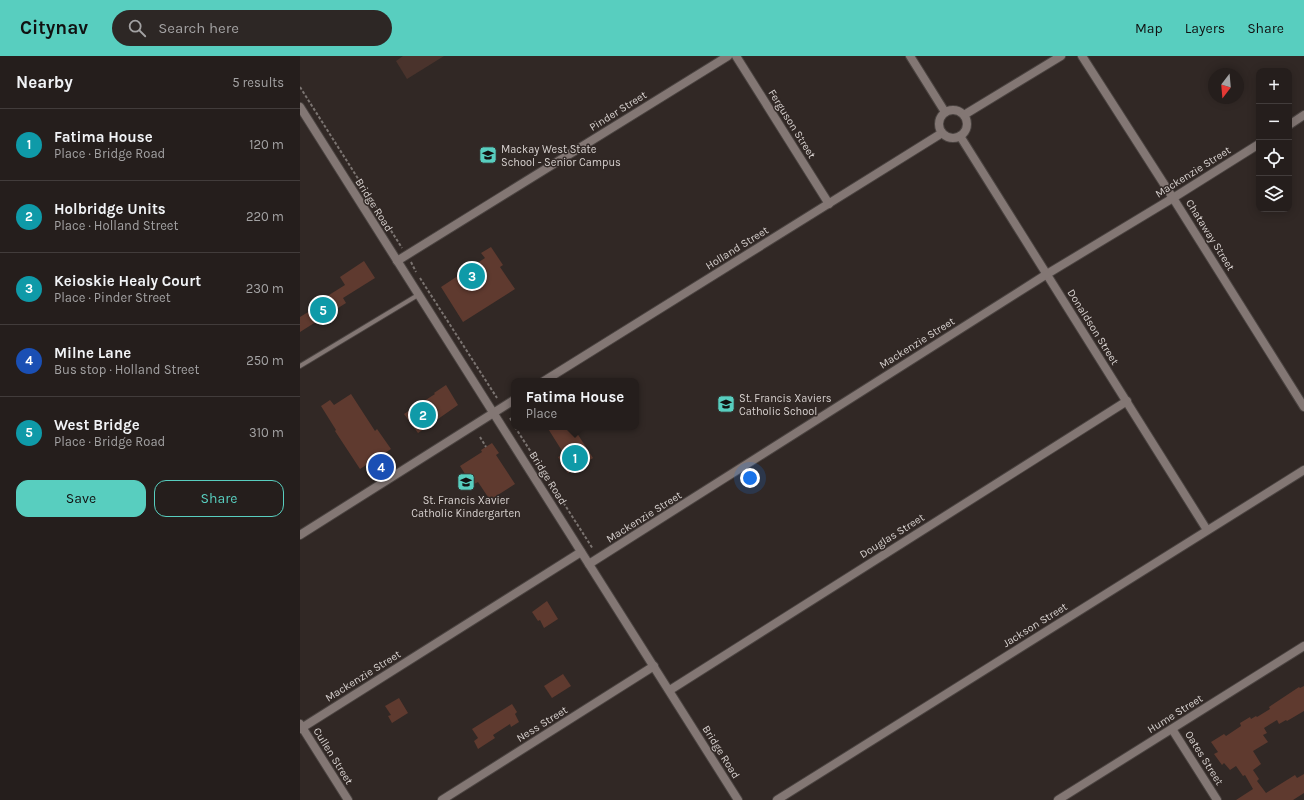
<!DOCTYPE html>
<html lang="en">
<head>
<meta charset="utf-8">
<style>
	body { margin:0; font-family:Karla,sans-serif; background:#2d2725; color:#f1f3f6 }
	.controls { position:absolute; right:12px; top:12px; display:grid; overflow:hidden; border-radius:8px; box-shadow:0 2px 10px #0003 }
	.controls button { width:36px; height:36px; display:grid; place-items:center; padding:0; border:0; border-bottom:1px solid #423c3b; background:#251e1c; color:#f1f3f6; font:20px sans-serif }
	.compass { position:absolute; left:908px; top:12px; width:36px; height:36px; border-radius:50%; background:#251e1c; box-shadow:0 2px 10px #0003; rotate:196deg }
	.you { position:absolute; left:450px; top:422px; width:14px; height:14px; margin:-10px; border:3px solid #fff; border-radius:50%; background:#1a73e8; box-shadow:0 0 0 6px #1a73e833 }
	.badge { display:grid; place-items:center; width:26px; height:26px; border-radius:50%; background:#58cebf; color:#fff; font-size:13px; font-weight:700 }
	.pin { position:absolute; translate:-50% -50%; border:2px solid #fff; box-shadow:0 1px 4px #0006 }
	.popup { position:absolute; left:211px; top:322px; width:128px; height:52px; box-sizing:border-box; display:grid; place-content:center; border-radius:8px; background:#251e1c; filter:drop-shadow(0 1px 3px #0005); font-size:13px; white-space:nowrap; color:#a3a2a3 }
	.popup b { font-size:15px; color:#f1f3f6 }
	.popup::after { content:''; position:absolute; left:50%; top:100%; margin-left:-8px; border:8px solid transparent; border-top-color:#251e1c }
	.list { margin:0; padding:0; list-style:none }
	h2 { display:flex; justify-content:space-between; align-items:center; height:52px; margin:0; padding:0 16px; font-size:17px }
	h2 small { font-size:13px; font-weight:400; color:#a3a2a3 }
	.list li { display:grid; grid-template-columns:26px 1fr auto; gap:12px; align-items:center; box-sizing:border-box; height:72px; padding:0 16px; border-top:1px solid #423c3b }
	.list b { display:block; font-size:15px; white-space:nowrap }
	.list p { margin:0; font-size:13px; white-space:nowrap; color:#a3a2a3 }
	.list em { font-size:13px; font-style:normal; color:#a3a2a3 }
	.actions { display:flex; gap:8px; padding:12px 16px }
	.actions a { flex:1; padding:9px 0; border:1px solid #58cebf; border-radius:12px; text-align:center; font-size:14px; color:#58cebf }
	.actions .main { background:#58cebf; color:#111 }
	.icon { flex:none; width:22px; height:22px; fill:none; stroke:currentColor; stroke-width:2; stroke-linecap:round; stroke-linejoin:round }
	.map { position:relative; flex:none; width:1004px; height:744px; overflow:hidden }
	header { display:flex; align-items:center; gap:24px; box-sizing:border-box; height:56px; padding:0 20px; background:#58cebf; color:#111 }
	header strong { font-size:19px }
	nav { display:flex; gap:22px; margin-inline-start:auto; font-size:14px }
	.search { width:280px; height:36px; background:#2d2725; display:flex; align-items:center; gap:10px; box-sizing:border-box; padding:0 14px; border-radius:22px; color:#a3a2a3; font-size:15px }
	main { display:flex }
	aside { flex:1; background:#251e1c }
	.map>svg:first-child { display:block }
	.green { fill:#4a332c }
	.building { fill:#5f3a2f }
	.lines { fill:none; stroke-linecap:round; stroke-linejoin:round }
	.service-casing { stroke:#4a4340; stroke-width:6 }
	.minor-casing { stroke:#4a4340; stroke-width:10 }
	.tertiary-casing { stroke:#4a4340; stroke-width:10 }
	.path { stroke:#7b7471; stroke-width:2; stroke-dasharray:3 2; stroke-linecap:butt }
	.service { stroke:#837774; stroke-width:4 }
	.minor { stroke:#837774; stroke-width:8 }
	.tertiary { stroke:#837774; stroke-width:8 }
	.labels { text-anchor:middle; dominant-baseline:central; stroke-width:3; stroke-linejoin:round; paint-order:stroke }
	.street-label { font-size:11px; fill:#d7d1cf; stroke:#312825 }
	.poi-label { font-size:11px; fill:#d7d1cf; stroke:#312825; text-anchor:start }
</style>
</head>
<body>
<header>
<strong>Citynav</strong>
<div class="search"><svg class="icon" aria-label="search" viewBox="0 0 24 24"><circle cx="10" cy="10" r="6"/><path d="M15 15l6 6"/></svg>Search here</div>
<nav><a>Map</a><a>Layers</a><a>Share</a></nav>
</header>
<main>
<aside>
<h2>Nearby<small>5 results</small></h2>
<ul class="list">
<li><span class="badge" style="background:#0f9aa8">1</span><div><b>Fatima House</b><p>Place · Bridge Road</p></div><em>120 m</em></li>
<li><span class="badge" style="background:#0f9aa8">2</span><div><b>Holbridge Units</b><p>Place · Holland Street</p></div><em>220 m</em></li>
<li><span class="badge" style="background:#0f9aa8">3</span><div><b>Keioskie Healy Court</b><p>Place · Pinder Street</p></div><em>230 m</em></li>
<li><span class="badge" style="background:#1a4fb4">4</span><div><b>Milne Lane</b><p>Bus stop · Holland Street</p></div><em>250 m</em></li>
<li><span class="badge" style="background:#0f9aa8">5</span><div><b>West Bridge</b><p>Place · Bridge Road</p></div><em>310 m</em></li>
</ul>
<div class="actions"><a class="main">Save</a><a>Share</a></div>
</aside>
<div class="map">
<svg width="1004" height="744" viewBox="0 0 1004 744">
	<rect width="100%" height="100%" fill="#312825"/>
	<polygon class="green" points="103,0 144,0 107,23 96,5"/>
	<g class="building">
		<polygon points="191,191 203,209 200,211 215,233 163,266 141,231 185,202 181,197"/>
		<polygon points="64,205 75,222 43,242 46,247 0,276 0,261 23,247 21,244 45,229 40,221"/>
		<polygon points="146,329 158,349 118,377 104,358 135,338 134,337"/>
		<polygon points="51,338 75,375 77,373 91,393 60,413 35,375 36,374 21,350 30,344 34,349"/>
		<polygon points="247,371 273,371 293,402 268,417 258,401 264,398"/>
		<polygon points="192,387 199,397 196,399 215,428 190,444 178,426 172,429 160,410 182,396 181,394"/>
		<polygon points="247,545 258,563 244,572 240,564 238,565 232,556"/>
		<polygon points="263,618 271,630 252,642 244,630"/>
		<polygon points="1004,630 1004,655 987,665 986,664 979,668 977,664 964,672 967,677 963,679 968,686 953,695 961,708 953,714 959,723 957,725 966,737 995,719 997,722 1004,718 1004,737 993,744 936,744 953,733 945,719 943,720 936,710 930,714 924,707 922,709 914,698 918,696 911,686 924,678 926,680 941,670 940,667 950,661 951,663 956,660 957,661 970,653 969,651 999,631 1000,632"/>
		<polygon points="99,642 108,657 92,667 88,660 91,659 85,650"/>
		<polygon points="212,648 217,656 215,658 219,666 211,671 210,668 193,679 195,682 178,693 174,685 178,682 172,673"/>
	</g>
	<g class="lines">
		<defs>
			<polyline id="service" points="0,310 118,239"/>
			<g id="minor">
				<polyline points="436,0 529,148"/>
				<polyline points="610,0 645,56"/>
				<polyline points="782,0 873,142 1004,351"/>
				<polyline points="989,69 1004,59"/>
				<polyline points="660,80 907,474"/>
				<polyline points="97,205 428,0"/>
				<polyline points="289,508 747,218 873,142 959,88"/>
				<polyline points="370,634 827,345"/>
				<polyline points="0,668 48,744"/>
				<polyline points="0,673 281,496"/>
				<polyline points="872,673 917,744"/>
				<polyline points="142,744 354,610"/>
				<polyline points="477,744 1004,414"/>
			</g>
			<g id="tertiary">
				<polyline points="0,51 438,744"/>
				<circle cx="653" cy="68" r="14"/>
				<polyline points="664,59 761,0"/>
				<polyline points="244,325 642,77"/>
				<polyline points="0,479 214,344"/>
				<polyline points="758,744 1004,590"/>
			</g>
		</defs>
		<use href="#service" class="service-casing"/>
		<use href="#minor" class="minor-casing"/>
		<use href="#tertiary" class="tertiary-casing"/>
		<g class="path">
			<polyline points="0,31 102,192"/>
			<polyline points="111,206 116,216"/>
			<polyline points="120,222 197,342"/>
			<polyline points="210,362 214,369"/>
			<polyline points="215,371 293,493"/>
			<polyline points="180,381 186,391"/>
		</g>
		<use href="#service" class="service"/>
		<use href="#minor" class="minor"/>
		<use href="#tertiary" class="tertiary"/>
	</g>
	<defs>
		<symbol id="school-square" viewBox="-11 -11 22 22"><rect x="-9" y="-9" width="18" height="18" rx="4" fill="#58cebf" stroke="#312825"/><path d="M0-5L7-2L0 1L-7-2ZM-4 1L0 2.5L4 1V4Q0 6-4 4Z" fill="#111"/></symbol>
	</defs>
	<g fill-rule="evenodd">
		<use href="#school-square" x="178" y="89" width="20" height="20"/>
		<use href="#school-square" x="416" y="338" width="20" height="20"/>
		<use href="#school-square" x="156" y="416" width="20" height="20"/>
	</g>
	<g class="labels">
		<g class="street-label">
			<text transform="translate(318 55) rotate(-32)">Pinder Street</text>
			<text transform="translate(492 68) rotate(58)">Ferguson Street</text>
			<text transform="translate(893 116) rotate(-32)">Mackenzie Street</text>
			<text transform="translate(74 149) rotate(58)">Bridge Road</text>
			<text transform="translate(910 179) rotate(58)">Chataway Street</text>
			<text transform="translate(437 192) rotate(-32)">Holland Street</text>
			<text transform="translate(793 271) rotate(58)">Donaldson Street</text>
			<text transform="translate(617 287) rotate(-32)">Mackenzie Street</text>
			<text transform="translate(248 422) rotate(58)">Bridge Road</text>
			<text transform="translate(344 461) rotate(-32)">Mackenzie Street</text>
			<text transform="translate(592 480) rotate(-32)">Douglas Street</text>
			<text transform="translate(735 569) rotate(-32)">Jackson Street</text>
			<text transform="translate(63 620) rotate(-32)">Mackenzie Street</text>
			<text transform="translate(875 658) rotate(-32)">Hume Street</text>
			<text transform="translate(242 668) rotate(-32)">Ness Street</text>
			<text transform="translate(421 696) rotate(58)">Bridge Road</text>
			<text transform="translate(33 700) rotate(58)">Cullen Street</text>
			<text transform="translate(904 702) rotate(58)">Oates Street</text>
		</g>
		<g class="poi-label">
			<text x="201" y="93">Mackay West State<tspan x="201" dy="13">School - Senior Campus</tspan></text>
			<text x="439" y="342">St. Francis Xaviers<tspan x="439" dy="13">Catholic School</tspan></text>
			<text x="166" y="444" text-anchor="middle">St. Francis Xavier<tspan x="166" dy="13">Catholic Kindergarten</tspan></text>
		</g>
	</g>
</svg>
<div class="controls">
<button>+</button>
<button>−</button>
<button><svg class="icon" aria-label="locate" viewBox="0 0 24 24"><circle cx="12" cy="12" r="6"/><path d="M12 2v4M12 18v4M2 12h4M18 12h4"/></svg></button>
<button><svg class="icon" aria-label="layers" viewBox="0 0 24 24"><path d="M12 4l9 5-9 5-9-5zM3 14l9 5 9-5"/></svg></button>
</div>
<svg class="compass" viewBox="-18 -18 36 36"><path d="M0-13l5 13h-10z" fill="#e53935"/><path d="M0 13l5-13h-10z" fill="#a3a2a3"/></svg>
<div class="you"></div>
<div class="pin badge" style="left:275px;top:402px;background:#0f9aa8">1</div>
<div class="popup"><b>Fatima House</b>Place</div>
<div class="pin badge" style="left:123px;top:359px;background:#0f9aa8">2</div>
<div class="pin badge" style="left:172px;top:220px;background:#0f9aa8">3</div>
<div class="pin badge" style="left:81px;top:411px;background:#1a4fb4">4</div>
<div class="pin badge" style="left:23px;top:254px;background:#0f9aa8">5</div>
</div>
</main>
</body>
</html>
